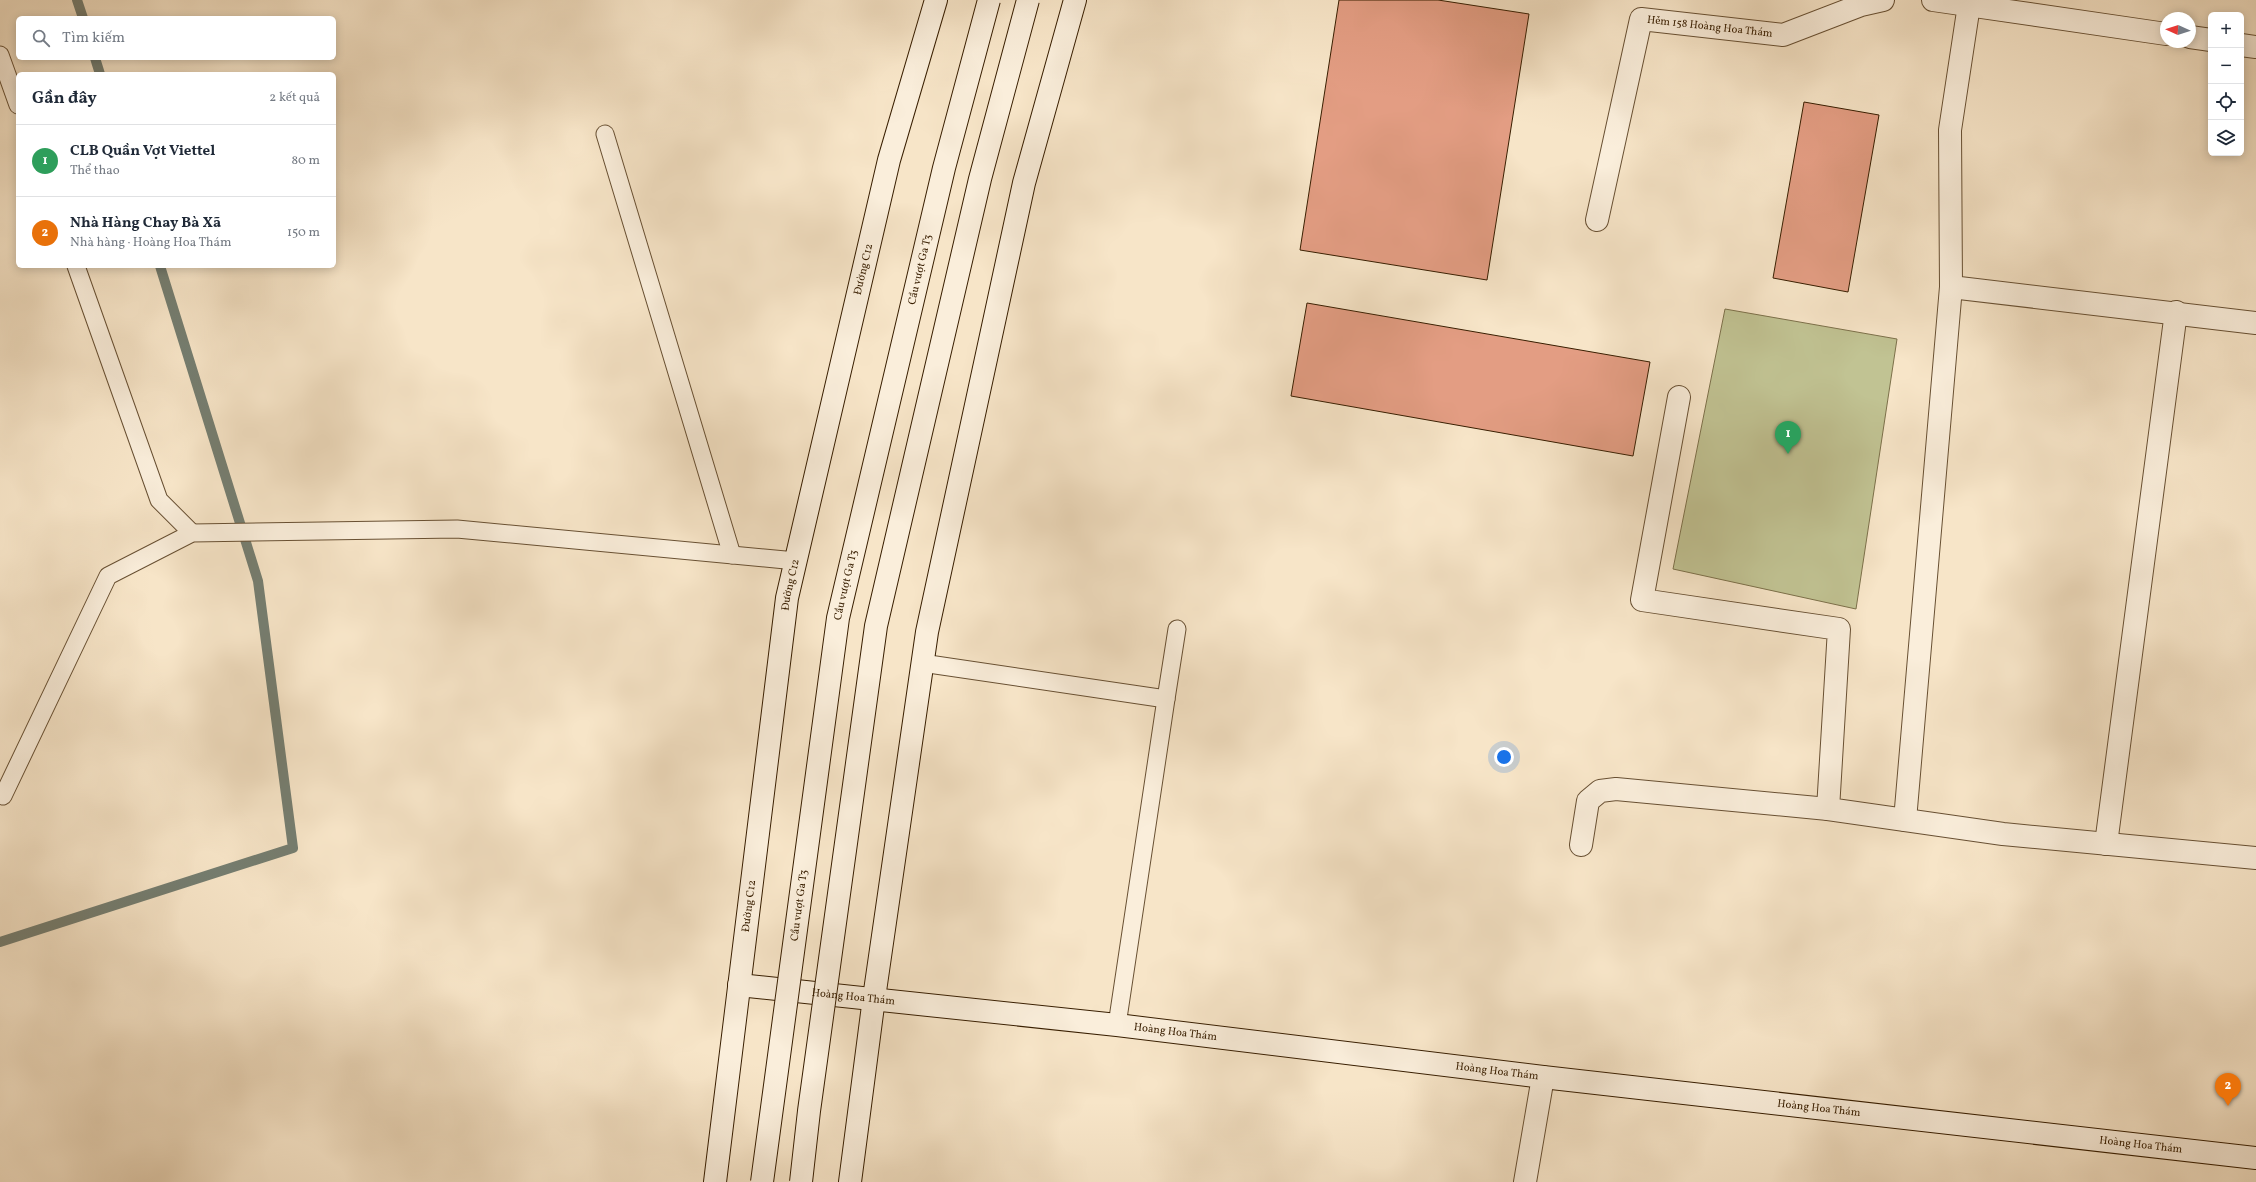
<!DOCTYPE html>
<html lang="vi">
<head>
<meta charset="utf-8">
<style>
	body { margin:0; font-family:Vollkorn,serif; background:#f2f2f3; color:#1f2937 }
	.controls { position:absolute; right:12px; top:12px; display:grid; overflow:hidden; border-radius:6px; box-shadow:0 2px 10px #0003 }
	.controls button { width:36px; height:36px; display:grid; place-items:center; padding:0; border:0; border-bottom:1px solid #e0e1e3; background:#fff; color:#1f2937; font:20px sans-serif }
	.compass { position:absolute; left:2160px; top:12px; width:36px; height:36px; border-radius:50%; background:#fff; box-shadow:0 2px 10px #0003; rotate:273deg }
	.you { position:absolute; left:1504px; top:757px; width:14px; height:14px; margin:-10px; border:3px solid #fff; border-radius:50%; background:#1a73e8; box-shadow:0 0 0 6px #1a73e833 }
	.badge { display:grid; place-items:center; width:26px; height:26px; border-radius:50%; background:#0b8043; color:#fff; font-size:13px; font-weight:700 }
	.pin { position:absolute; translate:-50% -33px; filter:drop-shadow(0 1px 2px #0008) }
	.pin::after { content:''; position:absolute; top:21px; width:14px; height:12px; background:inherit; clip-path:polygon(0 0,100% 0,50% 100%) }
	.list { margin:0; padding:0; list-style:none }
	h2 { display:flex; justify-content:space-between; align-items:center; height:52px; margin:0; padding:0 16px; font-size:17px }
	h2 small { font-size:13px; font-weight:400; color:#747a83 }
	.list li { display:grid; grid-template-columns:26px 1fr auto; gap:12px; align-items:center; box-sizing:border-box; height:72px; padding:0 16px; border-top:1px solid #e0e1e3 }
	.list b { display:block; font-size:15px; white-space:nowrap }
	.list p { margin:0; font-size:13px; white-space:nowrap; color:#747a83 }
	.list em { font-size:13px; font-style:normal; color:#747a83 }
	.icon { flex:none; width:22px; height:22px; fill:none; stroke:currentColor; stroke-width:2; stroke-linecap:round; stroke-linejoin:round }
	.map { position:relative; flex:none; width:2256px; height:1182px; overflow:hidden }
	.search { position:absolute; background:#fff; box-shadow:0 2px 10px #0003; left:16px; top:16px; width:320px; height:44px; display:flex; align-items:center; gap:10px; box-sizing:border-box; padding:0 14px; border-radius:6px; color:#747a83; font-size:15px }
	.panel { position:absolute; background:#fff; box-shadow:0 2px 10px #0003; left:16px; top:72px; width:320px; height:196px; border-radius:6px }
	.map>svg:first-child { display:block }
	.green { fill:#c1c393; stroke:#7c704a }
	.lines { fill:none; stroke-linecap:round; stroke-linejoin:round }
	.stream { stroke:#757e71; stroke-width:10 }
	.building { fill:#e39d83; stroke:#381e01 }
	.service-casing { stroke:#685033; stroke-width:19 }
	.minor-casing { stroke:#685033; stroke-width:24 }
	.secondary-casing { stroke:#381e01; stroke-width:24 }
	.service { stroke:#faeedb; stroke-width:17 }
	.minor { stroke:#faeedb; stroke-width:22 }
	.secondary { stroke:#faeedb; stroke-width:22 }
	.secondary-bridge-casing { stroke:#381e01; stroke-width:24; stroke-linecap:butt }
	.secondary-bridge { stroke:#faeedb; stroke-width:22 }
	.labels { text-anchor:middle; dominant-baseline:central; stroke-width:3.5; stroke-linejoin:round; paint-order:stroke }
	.street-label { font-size:11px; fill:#381e01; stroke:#faeedb }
</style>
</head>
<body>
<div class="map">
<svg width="2256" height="1182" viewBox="0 0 2256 1182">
	<rect width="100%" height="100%" fill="#f7e5c8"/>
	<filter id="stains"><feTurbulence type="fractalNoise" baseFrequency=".005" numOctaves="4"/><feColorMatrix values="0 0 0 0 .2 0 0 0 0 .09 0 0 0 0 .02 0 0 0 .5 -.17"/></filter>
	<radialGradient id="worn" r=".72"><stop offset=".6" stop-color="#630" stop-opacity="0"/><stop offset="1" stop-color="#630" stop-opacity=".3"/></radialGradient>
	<polygon class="green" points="1725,309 1897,339 1856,609 1673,569"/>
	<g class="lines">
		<g class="stream">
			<polyline points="77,0 83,18"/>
			<polyline points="95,58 100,74"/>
			<polyline points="0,942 293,848 258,581 160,266"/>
		</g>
	</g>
	<g class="building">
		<polygon points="1339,0 1438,0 1529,14 1487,280 1300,250"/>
		<polygon points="1804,102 1879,115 1848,292 1773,278"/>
		<polygon points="1307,303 1650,362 1633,456 1291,396"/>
	</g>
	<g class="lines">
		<defs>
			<g id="service">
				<polyline points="0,55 18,105"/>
				<polyline points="605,134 732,555"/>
				<polyline points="76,266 159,500 192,533"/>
				<polyline points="922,663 1166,699 1177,629"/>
				<polyline points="3,796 108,576 192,533 457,529 796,561"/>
				<polyline points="1117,1025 1166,699"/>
			</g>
			<g id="minor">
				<polyline points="1933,0 2166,34"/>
				<polyline points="2190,37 2211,40"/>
				<polyline points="2241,45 2256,47"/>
				<path id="s1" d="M1597 220 1641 19 1783 35 1861 5 1883 0"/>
				<polyline points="1951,287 2256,323"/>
				<polyline points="1679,397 1642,600 1839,629 1828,809 2003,834 2256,858"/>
				<polyline points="1905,820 1951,287 1950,130 1969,5"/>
				<polyline points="2106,844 2176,312"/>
				<polyline points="1581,845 1588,801 1600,791 1616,789 1828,809"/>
				<polyline points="1525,1182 1543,1077"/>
			</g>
			<g id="secondary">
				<path id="s2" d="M739 985 1117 1025 1543 1077 2256 1158"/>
				<path id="s3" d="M715 1182 787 598 889 160 936 0"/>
				<polyline points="850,1182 874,998 927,632 1024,183 1075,0"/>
			</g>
		</defs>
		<use href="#service" class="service-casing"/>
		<use href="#minor" class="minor-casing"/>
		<use href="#secondary" class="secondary-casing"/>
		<use href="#service" class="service"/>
		<use href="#minor" class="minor"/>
		<use href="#secondary" class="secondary"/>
		<defs>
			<g id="secondary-bridge">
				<path id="s4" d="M762 1182 838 618 944 168 989 0"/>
				<polyline points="801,1182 809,1111 876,626 980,179 1028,0"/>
			</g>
		</defs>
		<use href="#secondary-bridge" class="secondary-bridge-casing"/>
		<use href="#secondary-bridge" class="secondary-bridge"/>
	</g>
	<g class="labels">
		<g class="street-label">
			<text stroke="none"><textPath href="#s1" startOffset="275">Hẻm 158 Hoàng Hoa Thám</textPath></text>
			<text stroke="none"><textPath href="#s3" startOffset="926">Đường C12</textPath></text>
			<text stroke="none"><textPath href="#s4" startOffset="927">Cầu vượt Ga T3</textPath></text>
			<text stroke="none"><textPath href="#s3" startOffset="602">Đường C12</textPath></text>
			<text stroke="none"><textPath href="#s4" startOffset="603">Cầu vượt Ga T3</textPath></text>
			<text stroke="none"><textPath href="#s3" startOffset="278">Đường C12</textPath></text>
			<text stroke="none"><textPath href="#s4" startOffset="279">Cầu vượt Ga T3</textPath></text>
			<text stroke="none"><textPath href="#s2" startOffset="115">Hoàng Hoa Thám</textPath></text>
			<text stroke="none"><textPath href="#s2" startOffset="439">Hoàng Hoa Thám</textPath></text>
			<text stroke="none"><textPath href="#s2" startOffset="763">Hoàng Hoa Thám</textPath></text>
			<text stroke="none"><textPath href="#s2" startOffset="1087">Hoàng Hoa Thám</textPath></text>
			<text stroke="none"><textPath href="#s2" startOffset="1411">Hoàng Hoa Thám</textPath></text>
		</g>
	</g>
	<rect width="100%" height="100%" filter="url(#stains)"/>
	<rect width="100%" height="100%" fill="url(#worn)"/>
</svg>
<div class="controls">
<button>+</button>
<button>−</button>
<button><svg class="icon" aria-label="locate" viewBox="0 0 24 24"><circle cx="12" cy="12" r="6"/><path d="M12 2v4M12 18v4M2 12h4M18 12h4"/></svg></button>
<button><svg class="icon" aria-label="layers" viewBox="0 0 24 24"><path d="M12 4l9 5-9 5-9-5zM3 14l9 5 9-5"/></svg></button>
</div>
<svg class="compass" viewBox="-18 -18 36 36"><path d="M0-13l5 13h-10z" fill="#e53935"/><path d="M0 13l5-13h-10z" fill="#747a83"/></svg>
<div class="you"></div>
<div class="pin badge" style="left:1788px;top:454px;background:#2e9e5b">1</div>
<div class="pin badge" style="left:2228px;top:1106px;background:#e8710a">2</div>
<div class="search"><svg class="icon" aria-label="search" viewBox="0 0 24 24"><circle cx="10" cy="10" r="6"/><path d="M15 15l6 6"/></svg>Tìm kiếm</div>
<section class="panel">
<h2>Gần đây<small>2 kết quả</small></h2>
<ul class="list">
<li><span class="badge" style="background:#2e9e5b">1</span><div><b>CLB Quần Vợt Viettel</b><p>Thể thao</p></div><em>80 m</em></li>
<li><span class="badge" style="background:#e8710a">2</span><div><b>Nhà Hàng Chay Bà Xã</b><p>Nhà hàng · Hoàng Hoa Thám</p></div><em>150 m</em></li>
</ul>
</section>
</div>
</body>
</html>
